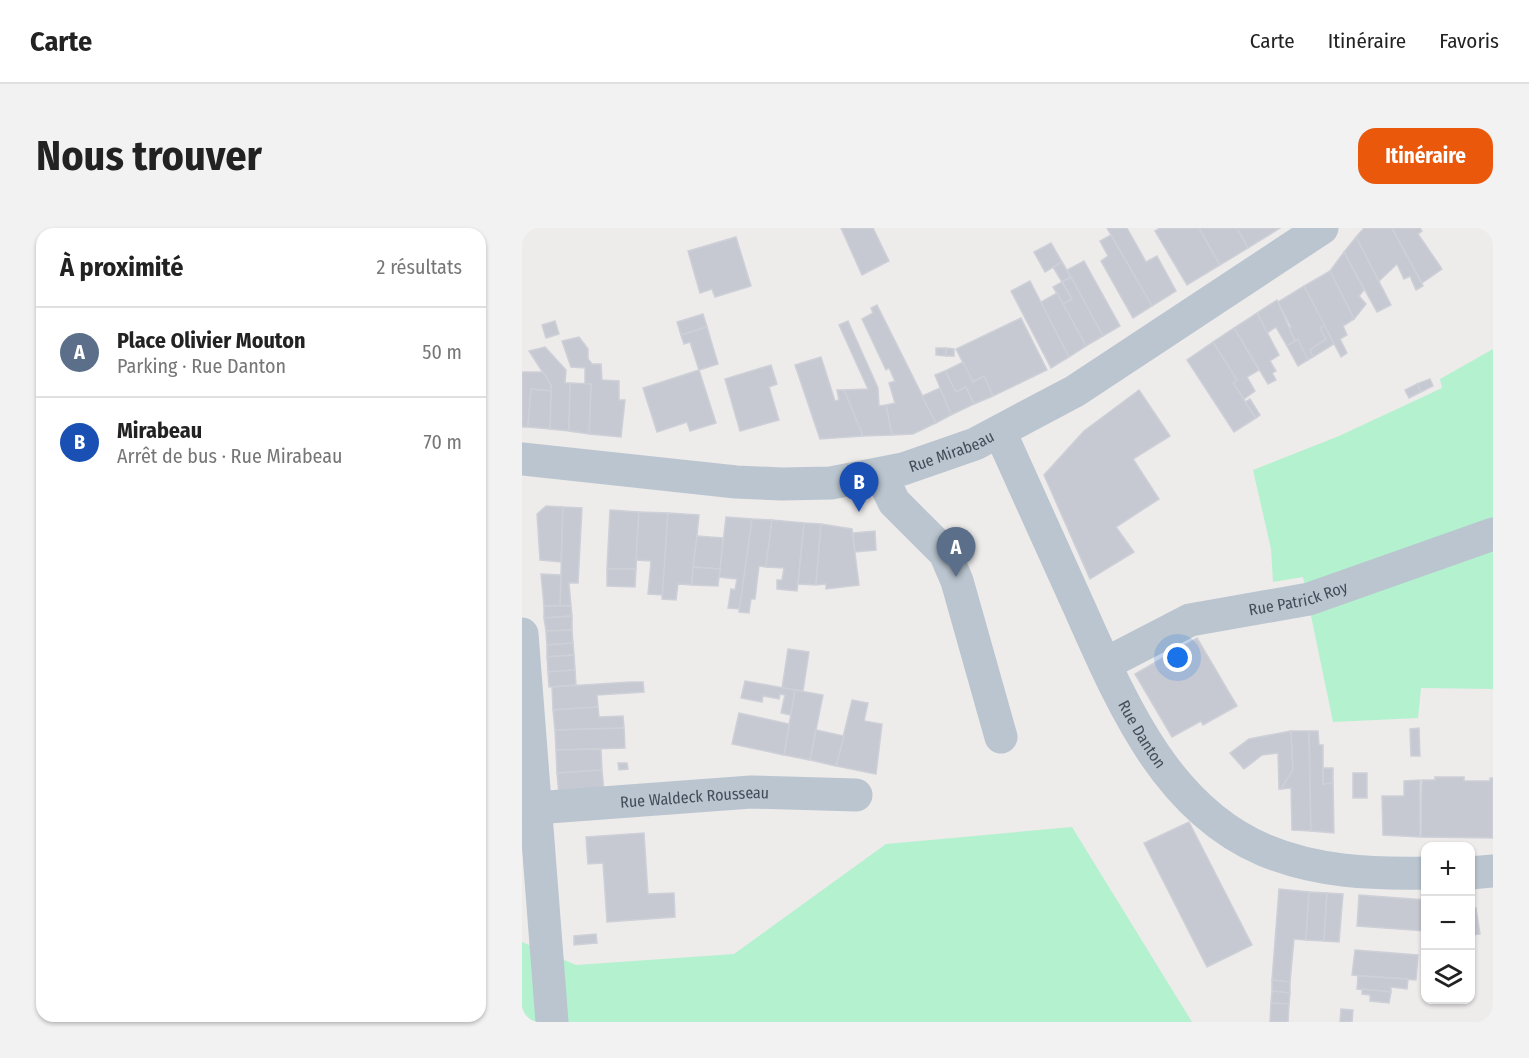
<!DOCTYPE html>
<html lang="fr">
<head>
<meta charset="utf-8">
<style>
	body { margin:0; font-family:"Fira Sans Condensed",sans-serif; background:#f2f2f2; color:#222 }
	.controls { position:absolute; right:18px; bottom:18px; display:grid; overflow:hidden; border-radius:12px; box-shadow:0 2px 4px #0004 }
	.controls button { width:54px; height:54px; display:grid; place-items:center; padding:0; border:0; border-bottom:2px solid #e0e0e0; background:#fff; color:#222; font:30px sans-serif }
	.you { position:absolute; left:656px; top:430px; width:21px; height:21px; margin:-15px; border:4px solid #fff; border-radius:50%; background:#1a73e8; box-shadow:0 0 0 9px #1a73e833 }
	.badge { display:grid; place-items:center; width:39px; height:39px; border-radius:50%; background:#ea580c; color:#fff; font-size:20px; font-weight:700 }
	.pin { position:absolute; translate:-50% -50px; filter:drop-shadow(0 2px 3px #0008) }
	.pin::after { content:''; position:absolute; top:32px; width:21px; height:18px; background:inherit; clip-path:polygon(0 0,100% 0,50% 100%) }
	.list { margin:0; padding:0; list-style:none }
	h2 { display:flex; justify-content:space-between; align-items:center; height:78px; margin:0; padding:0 24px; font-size:26px }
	h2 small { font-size:20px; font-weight:400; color:#767676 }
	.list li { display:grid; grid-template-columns:39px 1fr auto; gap:18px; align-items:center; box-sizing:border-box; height:90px; padding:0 24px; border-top:2px solid #e0e0e0 }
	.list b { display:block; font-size:22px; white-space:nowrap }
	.list p { margin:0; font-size:20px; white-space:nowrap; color:#767676 }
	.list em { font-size:20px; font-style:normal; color:#767676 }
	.icon { flex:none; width:33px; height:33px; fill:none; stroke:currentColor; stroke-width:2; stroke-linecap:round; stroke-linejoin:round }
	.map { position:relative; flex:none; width:971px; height:794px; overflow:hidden; border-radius:18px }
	header { display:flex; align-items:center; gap:36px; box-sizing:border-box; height:84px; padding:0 30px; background:#fff; border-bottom:2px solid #e0e0e0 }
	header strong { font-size:28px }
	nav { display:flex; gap:33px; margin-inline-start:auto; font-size:21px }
	.intro { display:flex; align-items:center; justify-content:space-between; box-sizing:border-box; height:144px; padding:0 36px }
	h1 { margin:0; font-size:42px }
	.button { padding:15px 27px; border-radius:18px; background:#ea580c; color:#fff; font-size:21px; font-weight:700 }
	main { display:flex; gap:36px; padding:0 36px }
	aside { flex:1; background:#fff; border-radius:18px; box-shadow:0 2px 4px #0004 }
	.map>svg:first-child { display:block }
	.green { fill:#b4f1cf }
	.building { fill:#c6c9d2; stroke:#ced0d8; stroke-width:1.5 }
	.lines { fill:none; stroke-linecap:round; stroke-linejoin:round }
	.minor { stroke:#bac5cf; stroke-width:33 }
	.labels { text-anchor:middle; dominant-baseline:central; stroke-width:4.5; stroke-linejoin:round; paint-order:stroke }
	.street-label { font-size:16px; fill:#424d59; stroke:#fff }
</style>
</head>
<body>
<header>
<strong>Carte</strong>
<nav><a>Carte</a><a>Itinéraire</a><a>Favoris</a></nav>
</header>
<div class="intro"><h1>Nous trouver</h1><a class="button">Itinéraire</a></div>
<main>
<aside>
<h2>À proximité<small>2 résultats</small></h2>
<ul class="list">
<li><span class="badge" style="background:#5c6f8a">A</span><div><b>Place Olivier Mouton</b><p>Parking · Rue Danton</p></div><em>50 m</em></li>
<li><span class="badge" style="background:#1a4fb4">B</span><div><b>Mirabeau</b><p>Arrêt de bus · Rue Mirabeau</p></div><em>70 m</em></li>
</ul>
</aside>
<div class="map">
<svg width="971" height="794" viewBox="0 0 971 794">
	<rect width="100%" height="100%" fill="#eeebeb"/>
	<g class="green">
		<polygon points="971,121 971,461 899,460 896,490 811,494 781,349 751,354 749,321 731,242 817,208 920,160 918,151"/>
		<polygon points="550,599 670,794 0,794 0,714 54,737 212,726 364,616"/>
	</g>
	<g class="building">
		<polygon points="319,0 351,0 367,33 340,47"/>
		<polygon points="585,0 605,0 624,34 635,28 654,63 630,78"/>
		<polygon points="638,0 677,0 698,37 665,57 633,3"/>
		<polygon points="677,0 715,0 726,20 698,37"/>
		<polygon points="715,0 758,0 726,20"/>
		<polygon points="842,0 870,0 901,58 894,62 888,48 882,51 875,36 857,53 834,9"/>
		<polygon points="870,0 898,0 900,3 896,6 920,41 900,55"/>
		<polygon points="589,7 630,78 611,90 579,33 586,28 578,13"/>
		<polygon points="214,9 229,58 193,69 190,61 178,65 166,23"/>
		<polygon points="834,9 869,77 855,84 822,24"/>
		<polygon points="529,15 540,34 523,44 512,24"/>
		<polygon points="822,24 842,62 837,68 844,76 832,91 808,43"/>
		<polygon points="562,33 598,98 581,108 545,42"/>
		<polygon points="540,34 549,49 540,54 531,39"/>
		<polygon points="808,43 832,91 821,98 825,107 818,111 825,125 819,129 782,58"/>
		<polygon points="549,49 581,108 564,118 541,76 550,71 540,54"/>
		<polygon points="508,53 547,129 529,140 489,63"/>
		<polygon points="540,54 550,71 541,76 531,59"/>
		<polygon points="782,58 803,98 798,100 804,111 788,122 791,129 786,132 766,100 769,99 756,74"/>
		<polygon points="535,65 564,118 547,129 519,74"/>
		<polygon points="755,72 773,113 765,118 754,99 745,105 735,85"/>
		<polygon points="355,77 414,195 391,206 370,207 364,177 373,175 367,155 373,153 367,140 364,142 340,91 351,85 349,80"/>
		<polygon points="735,85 757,127 748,133 754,143 750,145 754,152 746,156 712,100"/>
		<polygon points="181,86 185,99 159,107 155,94"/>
		<polygon points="499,90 525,142 471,168 462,148 451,154 434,121"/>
		<polygon points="33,93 37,106 24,110 20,97"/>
		<polygon points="326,93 356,160 357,178 364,177 370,207 341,208 322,162 346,161 317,97"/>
		<polygon points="803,98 812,116 791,129 788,122 804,111 798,100"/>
		<polygon points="185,99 196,136 177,142 168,114 162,116 159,107"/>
		<polygon points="712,100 737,142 725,149 733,163 722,171 711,155 715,152 691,114"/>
		<polygon points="57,109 66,121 66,131 70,136 79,136 80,152 97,153 97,172 103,172 99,209 67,206 69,156 63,156 63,140 49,139 40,113"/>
		<polygon points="776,111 786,132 776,138 765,118"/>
		<polygon points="691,114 715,152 711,155 734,190 712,204 665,132"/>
		<polygon points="23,119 44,142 43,155 48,155 47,203 28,201 29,157 7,123"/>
		<polygon points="414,120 424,120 424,128 414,127"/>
		<polygon points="424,120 432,121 432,128 424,128"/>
		<polygon points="299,129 313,173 317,172 315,162 322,162 341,208 298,211 273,137"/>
		<polygon points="441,134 451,154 462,148 471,168 452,176 444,159 434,164 423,143"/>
		<polygon points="249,137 255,156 247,159 257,192 218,203 203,151"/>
		<polygon points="177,142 194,195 168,203 165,194 135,204 121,160"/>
		<polygon points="423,143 434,164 444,159 452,176 429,187 413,147"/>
		<polygon points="0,144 21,144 29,157 29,163 9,161 6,199 0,199"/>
		<polygon points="908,151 911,158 899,164 895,156"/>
		<polygon points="48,155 69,156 67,206 47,203"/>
		<polygon points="895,156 899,164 887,170 883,162"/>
		<polygon points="418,160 429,187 414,195 400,168"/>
		<polygon points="9,161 29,163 28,201 6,199"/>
		<polygon points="617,162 648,208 611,231 637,271 594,299 612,324 568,351 522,247 562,203"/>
		<polygon points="728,171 738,187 734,190 723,174"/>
		<polygon points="24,278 41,279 39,334 18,332 15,286"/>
		<polygon points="41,279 60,280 56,355 47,355 49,378 38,378"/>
		<polygon points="88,282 117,284 114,341 85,341"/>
		<polygon points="117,284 146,285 141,367 126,366 129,333 114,332"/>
		<polygon points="146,285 177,287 170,357 156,356 154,372 140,371"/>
		<polygon points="204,289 230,291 218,381 206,380 209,361 213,362 215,351 197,349"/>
		<polygon points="230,291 250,292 244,339 237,338 233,371 229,371 227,385 217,384"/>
		<polygon points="250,292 282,295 275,363 255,361 255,352 260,352 262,340 244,339"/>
		<polygon points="282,295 299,296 294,357 276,356"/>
		<polygon points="299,296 330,301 337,357 304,361 304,356 294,357"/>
		<polygon points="353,303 354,322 333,324 331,305"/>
		<polygon points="175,308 201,310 198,341 171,339"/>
		<polygon points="171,339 198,341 196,358 170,357"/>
		<polygon points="85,341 114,341 113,359 85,358"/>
		<polygon points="19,346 39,347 38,378 22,378"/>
		<polygon points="22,378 49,378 50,388 22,390"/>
		<polygon points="50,388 50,402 24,403 22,390"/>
		<polygon points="50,402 51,415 25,417 24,403"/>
		<polygon points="675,410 715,478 681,497 679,493 650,509 613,446"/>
		<polygon points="51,415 52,427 25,429 25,417"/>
		<polygon points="266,421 287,424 281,463 260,460"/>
		<polygon points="52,427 53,442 26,444 25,429"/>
		<polygon points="53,442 54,457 27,459 26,444"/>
		<polygon points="223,453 273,462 269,487 259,485 263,467 258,466 257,471 241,468 240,474 219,470"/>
		<polygon points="108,454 121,454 122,464 75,467 76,479 31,482 30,459"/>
		<polygon points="273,462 301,467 288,532 262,527"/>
		<polygon points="330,472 346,475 342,493 360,496 354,546 314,538"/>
		<polygon points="76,479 77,489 101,488 102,500 33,502 31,482"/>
		<polygon points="217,485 267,496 262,527 210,516"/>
		<polygon points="102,500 103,520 34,522 33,502"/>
		<polygon points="897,500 898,528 889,528 888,501"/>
		<polygon points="294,502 322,508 314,538 288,532"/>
		<polygon points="769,503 771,542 759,561 757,561 756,525 740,527 722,541 708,525 727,511"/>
		<polygon points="769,503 787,503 789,603 770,602 769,560 759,561 771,542"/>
		<polygon points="787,503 796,503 797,517 801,517 801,556 811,555 812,605 789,603"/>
		<polygon points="79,521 80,542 35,545 34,522"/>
		<polygon points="96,535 105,535 106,541 97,542"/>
		<polygon points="801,540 811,540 811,555 801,556"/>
		<polygon points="80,542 82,564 37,567 35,545"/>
		<rect x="831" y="545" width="14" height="25"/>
		<polygon points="913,549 942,549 942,553 968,553 968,550 971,550 971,610 899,609 900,552 913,552"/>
		<polygon points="898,552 898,609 861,607 860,568 882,568 882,553"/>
		<polygon points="667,594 730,717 685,739 622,615"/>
		<polygon points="122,605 126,666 152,665 153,689 85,694 81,635 66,636 64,609"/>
		<polygon points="757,661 787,664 784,712 772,711 768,754 750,752"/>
		<polygon points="787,664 805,665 802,713 784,712"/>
		<polygon points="805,665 821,666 817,714 802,713"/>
		<polygon points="837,667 904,672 904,703 835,698"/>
		<polygon points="948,680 954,680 958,706 948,707"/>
		<polygon points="74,706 75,715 52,717 52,708"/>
		<polygon points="833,722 896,727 894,752 830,747"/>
		<polygon points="836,748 886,751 885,761 869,759 869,764 835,761"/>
		<polygon points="750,752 768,754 768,765 750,763"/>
		<polygon points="840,761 869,764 867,775 848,773 848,767 840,766"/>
		<polygon points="750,763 768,765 767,776 749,775"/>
		<polygon points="749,775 767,776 766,794 748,794"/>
		<polygon points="819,781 831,782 830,794 818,794"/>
	</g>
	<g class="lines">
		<g class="minor">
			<path id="s1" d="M478 204C503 259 528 315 553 370 596 465 639 578 742 622 794 644 849 646 904 645"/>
			<path id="s2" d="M0 231 214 254 260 256 309 255 381 241 453 216 553 163 800 0"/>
			<polyline points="359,247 372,274 423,325 435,353 479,509"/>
			<polyline points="0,406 30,794"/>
			<path id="s3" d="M583 436 668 392 787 371 971 306"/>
			<path id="s4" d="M13 580 229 564 334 567"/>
			<polyline points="948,645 971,643"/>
		</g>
	</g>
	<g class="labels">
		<g class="street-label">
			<text stroke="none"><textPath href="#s2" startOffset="435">Rue Mirabeau</textPath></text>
			<text stroke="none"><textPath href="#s3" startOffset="206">Rue Patrick Roy</textPath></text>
			<text stroke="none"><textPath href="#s1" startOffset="334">Rue Danton</textPath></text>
			<text stroke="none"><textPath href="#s4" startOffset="160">Rue Waldeck Rousseau</textPath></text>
		</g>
	</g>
</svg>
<div class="controls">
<button>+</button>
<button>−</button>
<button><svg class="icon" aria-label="layers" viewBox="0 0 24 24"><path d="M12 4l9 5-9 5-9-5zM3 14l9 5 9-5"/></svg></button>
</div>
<div class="you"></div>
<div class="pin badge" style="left:434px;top:349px;background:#5c6f8a">A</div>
<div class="pin badge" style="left:337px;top:284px;background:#1a4fb4">B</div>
</div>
</main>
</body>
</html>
